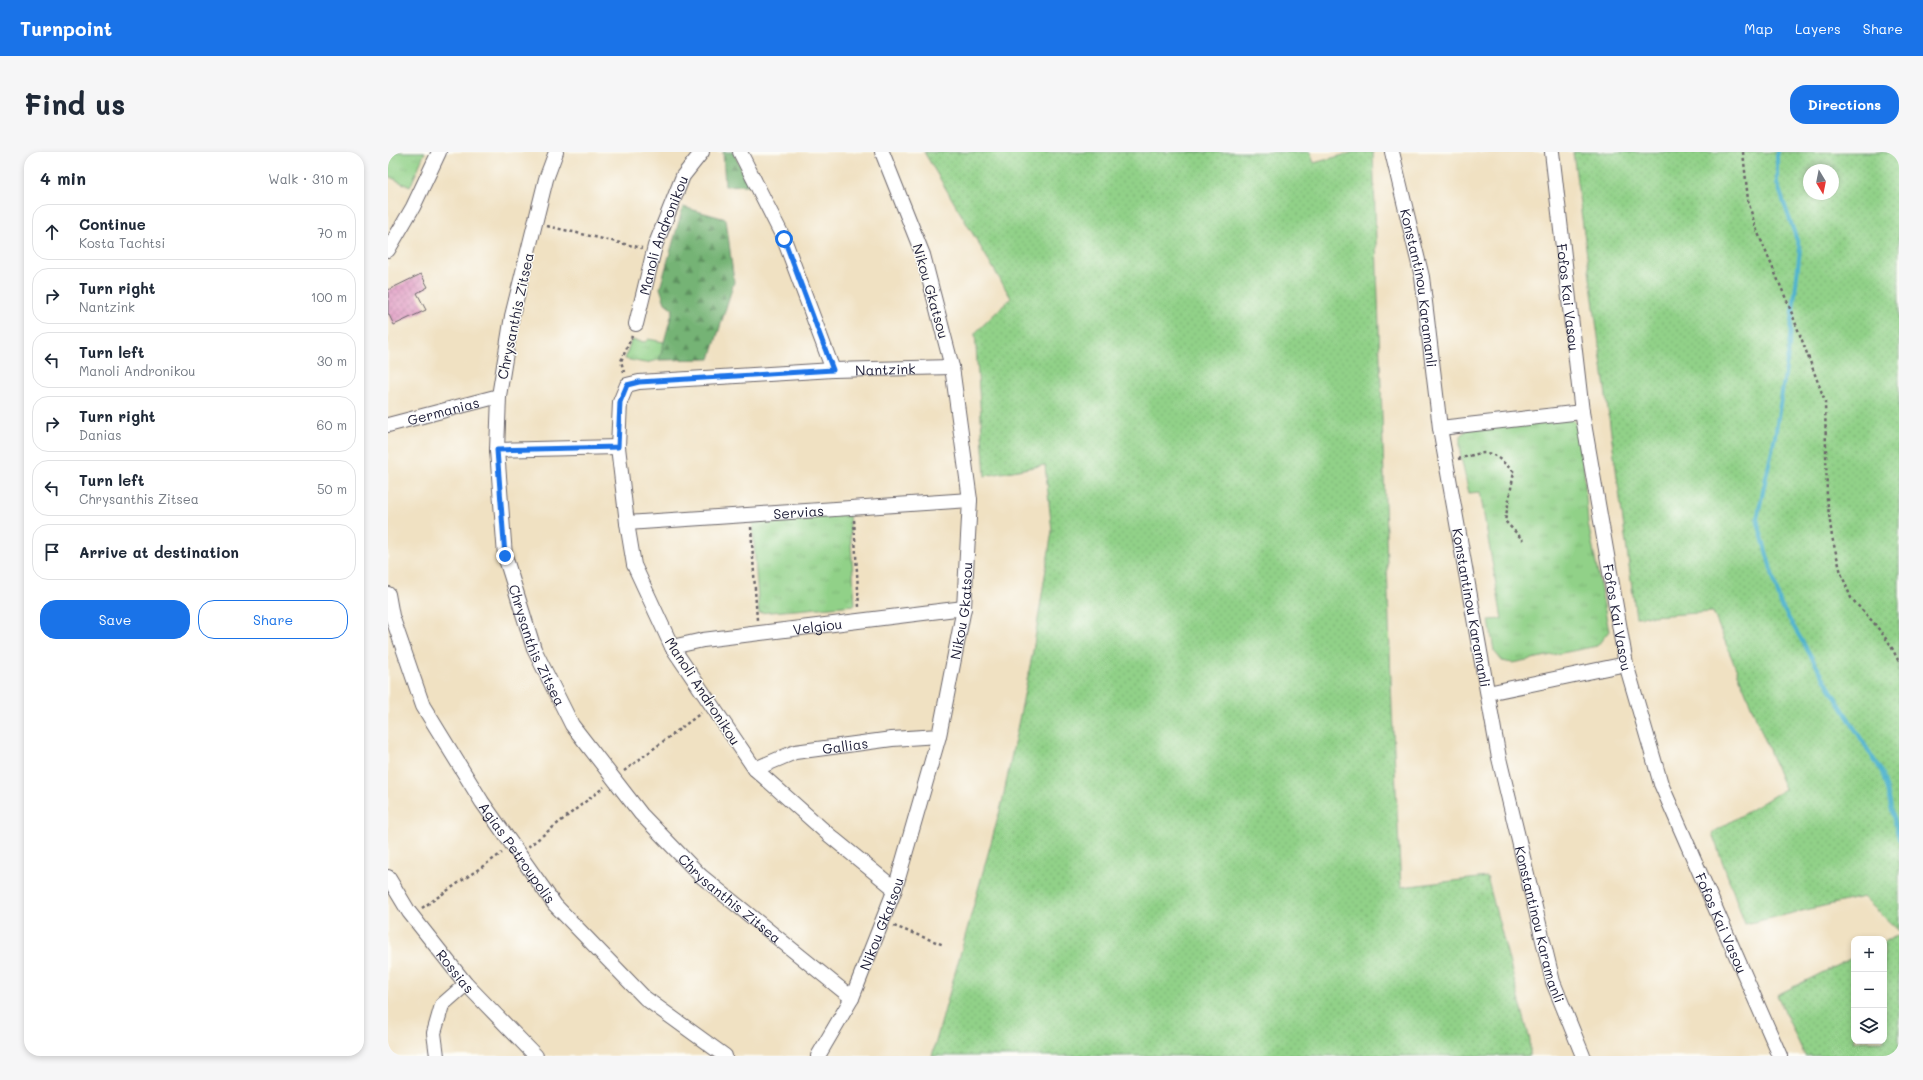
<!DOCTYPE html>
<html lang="en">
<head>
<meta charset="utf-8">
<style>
	body { margin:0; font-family:Mali,sans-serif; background:#f6f6f7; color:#1f2937 }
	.controls { position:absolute; right:12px; bottom:12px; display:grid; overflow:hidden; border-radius:8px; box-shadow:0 2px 6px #0003 }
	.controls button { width:36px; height:36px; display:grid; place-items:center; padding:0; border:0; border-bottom:1px solid #e0e1e3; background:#fff; color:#1f2937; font:20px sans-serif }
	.compass { position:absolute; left:1415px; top:12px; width:36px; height:36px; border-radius:50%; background:#fff; box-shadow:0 2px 6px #0003; rotate:170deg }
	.stop { position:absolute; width:12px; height:12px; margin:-9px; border:3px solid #1a73e8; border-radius:50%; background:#fff }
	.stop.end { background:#1a73e8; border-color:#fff; box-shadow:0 1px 4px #0008 }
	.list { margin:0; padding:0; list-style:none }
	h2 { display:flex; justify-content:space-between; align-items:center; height:52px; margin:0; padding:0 16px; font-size:17px }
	h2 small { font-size:13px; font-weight:400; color:#747a83 }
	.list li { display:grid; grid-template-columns:26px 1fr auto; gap:12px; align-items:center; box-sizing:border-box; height:56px; margin:0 8px 8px; padding:0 8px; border:1px solid #e0e1e3; border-radius:16px }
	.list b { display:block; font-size:15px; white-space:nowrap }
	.list p { margin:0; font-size:13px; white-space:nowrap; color:#747a83 }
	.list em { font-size:13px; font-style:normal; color:#747a83 }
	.actions { display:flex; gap:8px; padding:12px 16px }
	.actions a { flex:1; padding:9px 0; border:1px solid #1a73e8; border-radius:16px; text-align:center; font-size:14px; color:#1a73e8 }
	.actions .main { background:#1a73e8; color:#fff }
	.icon { flex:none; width:22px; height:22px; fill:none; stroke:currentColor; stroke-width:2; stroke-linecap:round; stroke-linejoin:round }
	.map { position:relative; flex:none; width:1511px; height:904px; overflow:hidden; border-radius:16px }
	header { display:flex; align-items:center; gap:24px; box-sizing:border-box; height:56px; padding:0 20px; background:#1a73e8; color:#fff }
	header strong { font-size:19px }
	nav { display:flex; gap:22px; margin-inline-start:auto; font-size:14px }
	.intro { display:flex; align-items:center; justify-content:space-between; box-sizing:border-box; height:96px; padding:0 24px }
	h1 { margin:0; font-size:28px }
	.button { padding:10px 18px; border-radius:16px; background:#1a73e8; color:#fff; font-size:14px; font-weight:700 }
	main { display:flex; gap:24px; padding:0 24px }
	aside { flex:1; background:#fff; border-radius:16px; box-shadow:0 2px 6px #0003 }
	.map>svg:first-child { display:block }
	.grass { fill:url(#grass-dots); stroke:#5a7a62; fill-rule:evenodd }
	.forest { fill:url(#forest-firs); stroke:#4b6a58 }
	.park { fill:url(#park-tufts); stroke:#5a7a62 }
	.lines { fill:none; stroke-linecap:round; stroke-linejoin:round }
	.stream { stroke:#50b3cf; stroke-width:4 }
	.building { fill:url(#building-cross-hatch) }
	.minor-casing { stroke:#6a656a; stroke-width:16 }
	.path { stroke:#6a656a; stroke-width:2.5; stroke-dasharray:3 3; stroke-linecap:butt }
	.minor { stroke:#fff; stroke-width:14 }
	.route { stroke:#1a73e8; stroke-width:5 }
	.labels { text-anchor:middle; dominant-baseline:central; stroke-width:3; stroke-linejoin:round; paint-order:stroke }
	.street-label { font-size:14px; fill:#22223b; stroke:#fdfcf7 }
</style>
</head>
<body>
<header>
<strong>Turnpoint</strong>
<nav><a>Map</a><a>Layers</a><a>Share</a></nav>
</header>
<div class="intro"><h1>Find us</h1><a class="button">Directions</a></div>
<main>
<aside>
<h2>4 min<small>Walk · 310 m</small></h2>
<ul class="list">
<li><svg class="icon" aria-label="ahead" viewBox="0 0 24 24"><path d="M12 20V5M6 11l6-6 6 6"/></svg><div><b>Continue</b><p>Kosta Tachtsi</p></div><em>70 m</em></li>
<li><svg class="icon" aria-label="right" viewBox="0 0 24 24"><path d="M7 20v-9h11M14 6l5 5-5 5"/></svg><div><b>Turn right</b><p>Nantzink</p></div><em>100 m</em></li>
<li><svg class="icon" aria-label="left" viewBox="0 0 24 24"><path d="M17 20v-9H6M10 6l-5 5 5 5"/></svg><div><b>Turn left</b><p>Manoli Andronikou</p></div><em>30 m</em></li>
<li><svg class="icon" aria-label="right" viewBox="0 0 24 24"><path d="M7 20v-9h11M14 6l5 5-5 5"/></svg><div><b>Turn right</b><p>Danias</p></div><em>60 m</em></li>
<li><svg class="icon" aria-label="left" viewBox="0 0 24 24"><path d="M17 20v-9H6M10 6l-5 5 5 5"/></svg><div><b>Turn left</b><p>Chrysanthis Zitsea</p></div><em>50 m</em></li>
<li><svg class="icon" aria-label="arrive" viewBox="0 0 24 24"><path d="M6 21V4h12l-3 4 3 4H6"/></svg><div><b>Arrive at destination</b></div></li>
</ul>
<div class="actions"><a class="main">Save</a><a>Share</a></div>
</aside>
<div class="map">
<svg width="1511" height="904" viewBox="0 0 1511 904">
	<defs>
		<pattern id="grass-dots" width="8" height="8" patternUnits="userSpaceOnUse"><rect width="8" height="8" fill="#91d188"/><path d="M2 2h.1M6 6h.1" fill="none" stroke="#7db376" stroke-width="1.8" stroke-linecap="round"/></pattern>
		<pattern id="forest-firs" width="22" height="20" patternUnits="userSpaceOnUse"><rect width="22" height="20" fill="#74b374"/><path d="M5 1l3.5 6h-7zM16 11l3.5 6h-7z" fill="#5f9160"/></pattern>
		<pattern id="park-tufts" width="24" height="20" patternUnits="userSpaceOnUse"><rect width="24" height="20" fill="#91d188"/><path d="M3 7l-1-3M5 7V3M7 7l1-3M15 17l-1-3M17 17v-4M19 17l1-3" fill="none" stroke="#7db376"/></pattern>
		<pattern id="building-cross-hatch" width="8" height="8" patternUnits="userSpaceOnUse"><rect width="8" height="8" fill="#de91be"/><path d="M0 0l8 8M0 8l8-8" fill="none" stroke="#b4769c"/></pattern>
	</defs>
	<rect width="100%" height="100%" fill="#fdfcf7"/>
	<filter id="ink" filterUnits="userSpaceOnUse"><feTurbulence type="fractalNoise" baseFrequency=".025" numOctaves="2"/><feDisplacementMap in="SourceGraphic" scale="8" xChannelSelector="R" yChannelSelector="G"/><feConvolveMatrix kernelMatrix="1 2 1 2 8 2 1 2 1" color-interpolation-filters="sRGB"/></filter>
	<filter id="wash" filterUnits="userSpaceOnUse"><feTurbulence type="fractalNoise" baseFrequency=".012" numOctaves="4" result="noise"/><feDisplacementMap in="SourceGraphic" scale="16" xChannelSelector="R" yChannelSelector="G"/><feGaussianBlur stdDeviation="0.9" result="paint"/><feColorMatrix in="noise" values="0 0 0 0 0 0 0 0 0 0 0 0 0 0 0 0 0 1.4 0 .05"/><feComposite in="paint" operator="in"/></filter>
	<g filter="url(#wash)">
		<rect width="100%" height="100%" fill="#f0e1c2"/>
		<g class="grass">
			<polygon points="536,0 922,0 926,11 966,0 985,0 1004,558 1013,735 1099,725 1142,888 1142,904 544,904 614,651 645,499 664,379 657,313 597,324 587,181 623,146"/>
			<path d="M1185 0H1511V779L1475 745 1357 772 1324 681 1397 637 1325 460 1248 465ZM1421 18H1445V42H1421Z"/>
			<polygon points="1511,783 1511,904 1417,904 1389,843 1466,805 1466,889 1496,889 1496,790"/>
		</g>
		<g class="forest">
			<polygon points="335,0 345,0 362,33 337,34"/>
			<polygon points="295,55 338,67 346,130 322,207 271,208 285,157 277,151 272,136"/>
		</g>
		<g class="park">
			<polygon points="0,0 37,0 22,35 0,24"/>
			<polygon points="260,187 276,190 271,208 257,211 237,207 243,188 257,190"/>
			<polygon points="1183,265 1193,279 1200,371 1221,479 1209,494 1124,511 1114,509 1106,499 1101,468 1114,467 1092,340 1081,341 1072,301 1072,285 1080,276"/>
			<polygon points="461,360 467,453 371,461 364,365"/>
		</g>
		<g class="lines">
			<polyline class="stream" points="1389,0 1389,31 1412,97 1400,203 1387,284 1369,367 1393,453 1444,540 1495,622 1511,687"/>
		</g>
		<g id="blocks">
			<polygon class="building" points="33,122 40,135 29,141 38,158 6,173 0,161 0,138"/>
		</g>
	</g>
	<g filter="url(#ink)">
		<use href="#blocks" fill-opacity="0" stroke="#6a656a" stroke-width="1"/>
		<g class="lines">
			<defs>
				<g id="minor">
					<path id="s1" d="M168 0 158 27 124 164 111 244 109 298 117 404 146 497 184 573 253 662 313 724 464 846"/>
					<polyline points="352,0 396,87 445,218"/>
					<path id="s2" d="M1004 0 1034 125 1052 276 1111 606 1165 830 1195 904"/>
					<path id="s3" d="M1164 0 1194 260 1238 512 1273 632 1392 904"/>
					<polyline points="0,98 25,55 51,0"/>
					<path id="s4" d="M248 172 267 94 295 24 314 0"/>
					<path id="s5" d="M0 273 111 244"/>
					<polyline points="1052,276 1194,260"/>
					<polyline points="109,298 230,295"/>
					<path id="s6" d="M239 371 582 348"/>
					<path id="s7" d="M0 442 4 464 35 554 94 650 167 753 257 846 337 904"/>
					<path id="s8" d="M284 495 315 488 576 456"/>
					<polyline points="1100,541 1238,512"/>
					<path id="s9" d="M367 617 407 600 504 587 551 584"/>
					<path id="s10" d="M0 725 21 760 78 832 148 904"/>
					<path id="s11" d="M507 737 441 683 367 617 284 495 246 413 239 371 230 295 232 250 239 233 251 230 445 218 564 215"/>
					<polyline points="49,904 46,881 54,853 78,832"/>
					<path id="s12" d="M430 904 464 846 507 737 551 584 576 456 582 348 564 215 535 103 494 0"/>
				</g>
			</defs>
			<use href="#minor" class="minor-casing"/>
			<g class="path">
				<polyline points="1355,0 1360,48 1367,74 1401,154 1437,249 1439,347 1444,385 1453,421 1463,446 1486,471 1502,492 1511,510"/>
				<polyline points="159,74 254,96"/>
				<polyline points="236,220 233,209 244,184"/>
				<path d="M1070 307C1103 298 1101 297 1126 320L1117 369 1135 388"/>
				<polyline points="466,368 471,455"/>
				<polyline points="363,375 369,468"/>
				<polyline points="236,619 313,561"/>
				<polyline points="140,695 216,635"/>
				<polyline points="34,756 114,701"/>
				<polyline points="506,774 556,793"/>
			</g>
			<use href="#minor" class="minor"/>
		</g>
	</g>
	<g class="lines" filter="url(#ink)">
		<polyline class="route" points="117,404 109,298 230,295 232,250 239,233 251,230 445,218 396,87"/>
	</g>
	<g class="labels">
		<g class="street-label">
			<text stroke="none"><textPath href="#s4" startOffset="93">Manoli Andronikou</textPath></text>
			<text stroke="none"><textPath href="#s2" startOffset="139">Konstantinou Karamanli</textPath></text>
			<text transform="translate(543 139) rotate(74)">Nikou Gkatsou</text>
			<text stroke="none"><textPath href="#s3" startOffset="146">Fofos Kai Vasou</textPath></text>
			<text transform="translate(127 164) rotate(-78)">Chrysanthis Zitsea</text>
			<text stroke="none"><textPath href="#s11" startOffset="864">Nantzink</textPath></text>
			<text stroke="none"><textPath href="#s5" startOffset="57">Germanias</textPath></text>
			<text stroke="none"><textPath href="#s6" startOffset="172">Servias</textPath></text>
			<text stroke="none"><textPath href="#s2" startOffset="463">Konstantinou Karamanli</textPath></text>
			<text stroke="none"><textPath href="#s12" startOffset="471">Nikou Gkatsou</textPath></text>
			<text stroke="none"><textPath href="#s3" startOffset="470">Fofos Kai Vasou</textPath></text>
			<text stroke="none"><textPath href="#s8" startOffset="147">Velgiou</textPath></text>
			<text stroke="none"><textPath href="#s1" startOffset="506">Chrysanthis Zitsea</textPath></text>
			<text transform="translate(315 539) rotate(57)">Manoli Andronikou</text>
			<text stroke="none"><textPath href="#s9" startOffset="94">Gallias</textPath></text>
			<text stroke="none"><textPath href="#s7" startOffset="292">Agias Petroupolis</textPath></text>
			<text stroke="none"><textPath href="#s1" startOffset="829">Chrysanthis Zitsea</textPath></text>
			<text stroke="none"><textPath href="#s12" startOffset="147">Nikou Gkatsou</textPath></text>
			<text stroke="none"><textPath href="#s3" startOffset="794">Fofos Kai Vasou</textPath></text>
			<text stroke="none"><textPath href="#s2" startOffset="787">Konstantinou Karamanli</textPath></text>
			<text stroke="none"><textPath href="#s10" startOffset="116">Rossias</textPath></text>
		</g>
	</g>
</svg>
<div class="controls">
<button>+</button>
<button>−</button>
<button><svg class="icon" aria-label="layers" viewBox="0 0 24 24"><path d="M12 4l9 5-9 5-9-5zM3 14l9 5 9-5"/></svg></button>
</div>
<svg class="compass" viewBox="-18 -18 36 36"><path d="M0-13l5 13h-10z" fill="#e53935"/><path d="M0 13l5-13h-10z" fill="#747a83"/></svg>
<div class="stop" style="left:396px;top:87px"></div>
<div class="stop end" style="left:117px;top:404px"></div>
</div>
</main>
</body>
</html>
